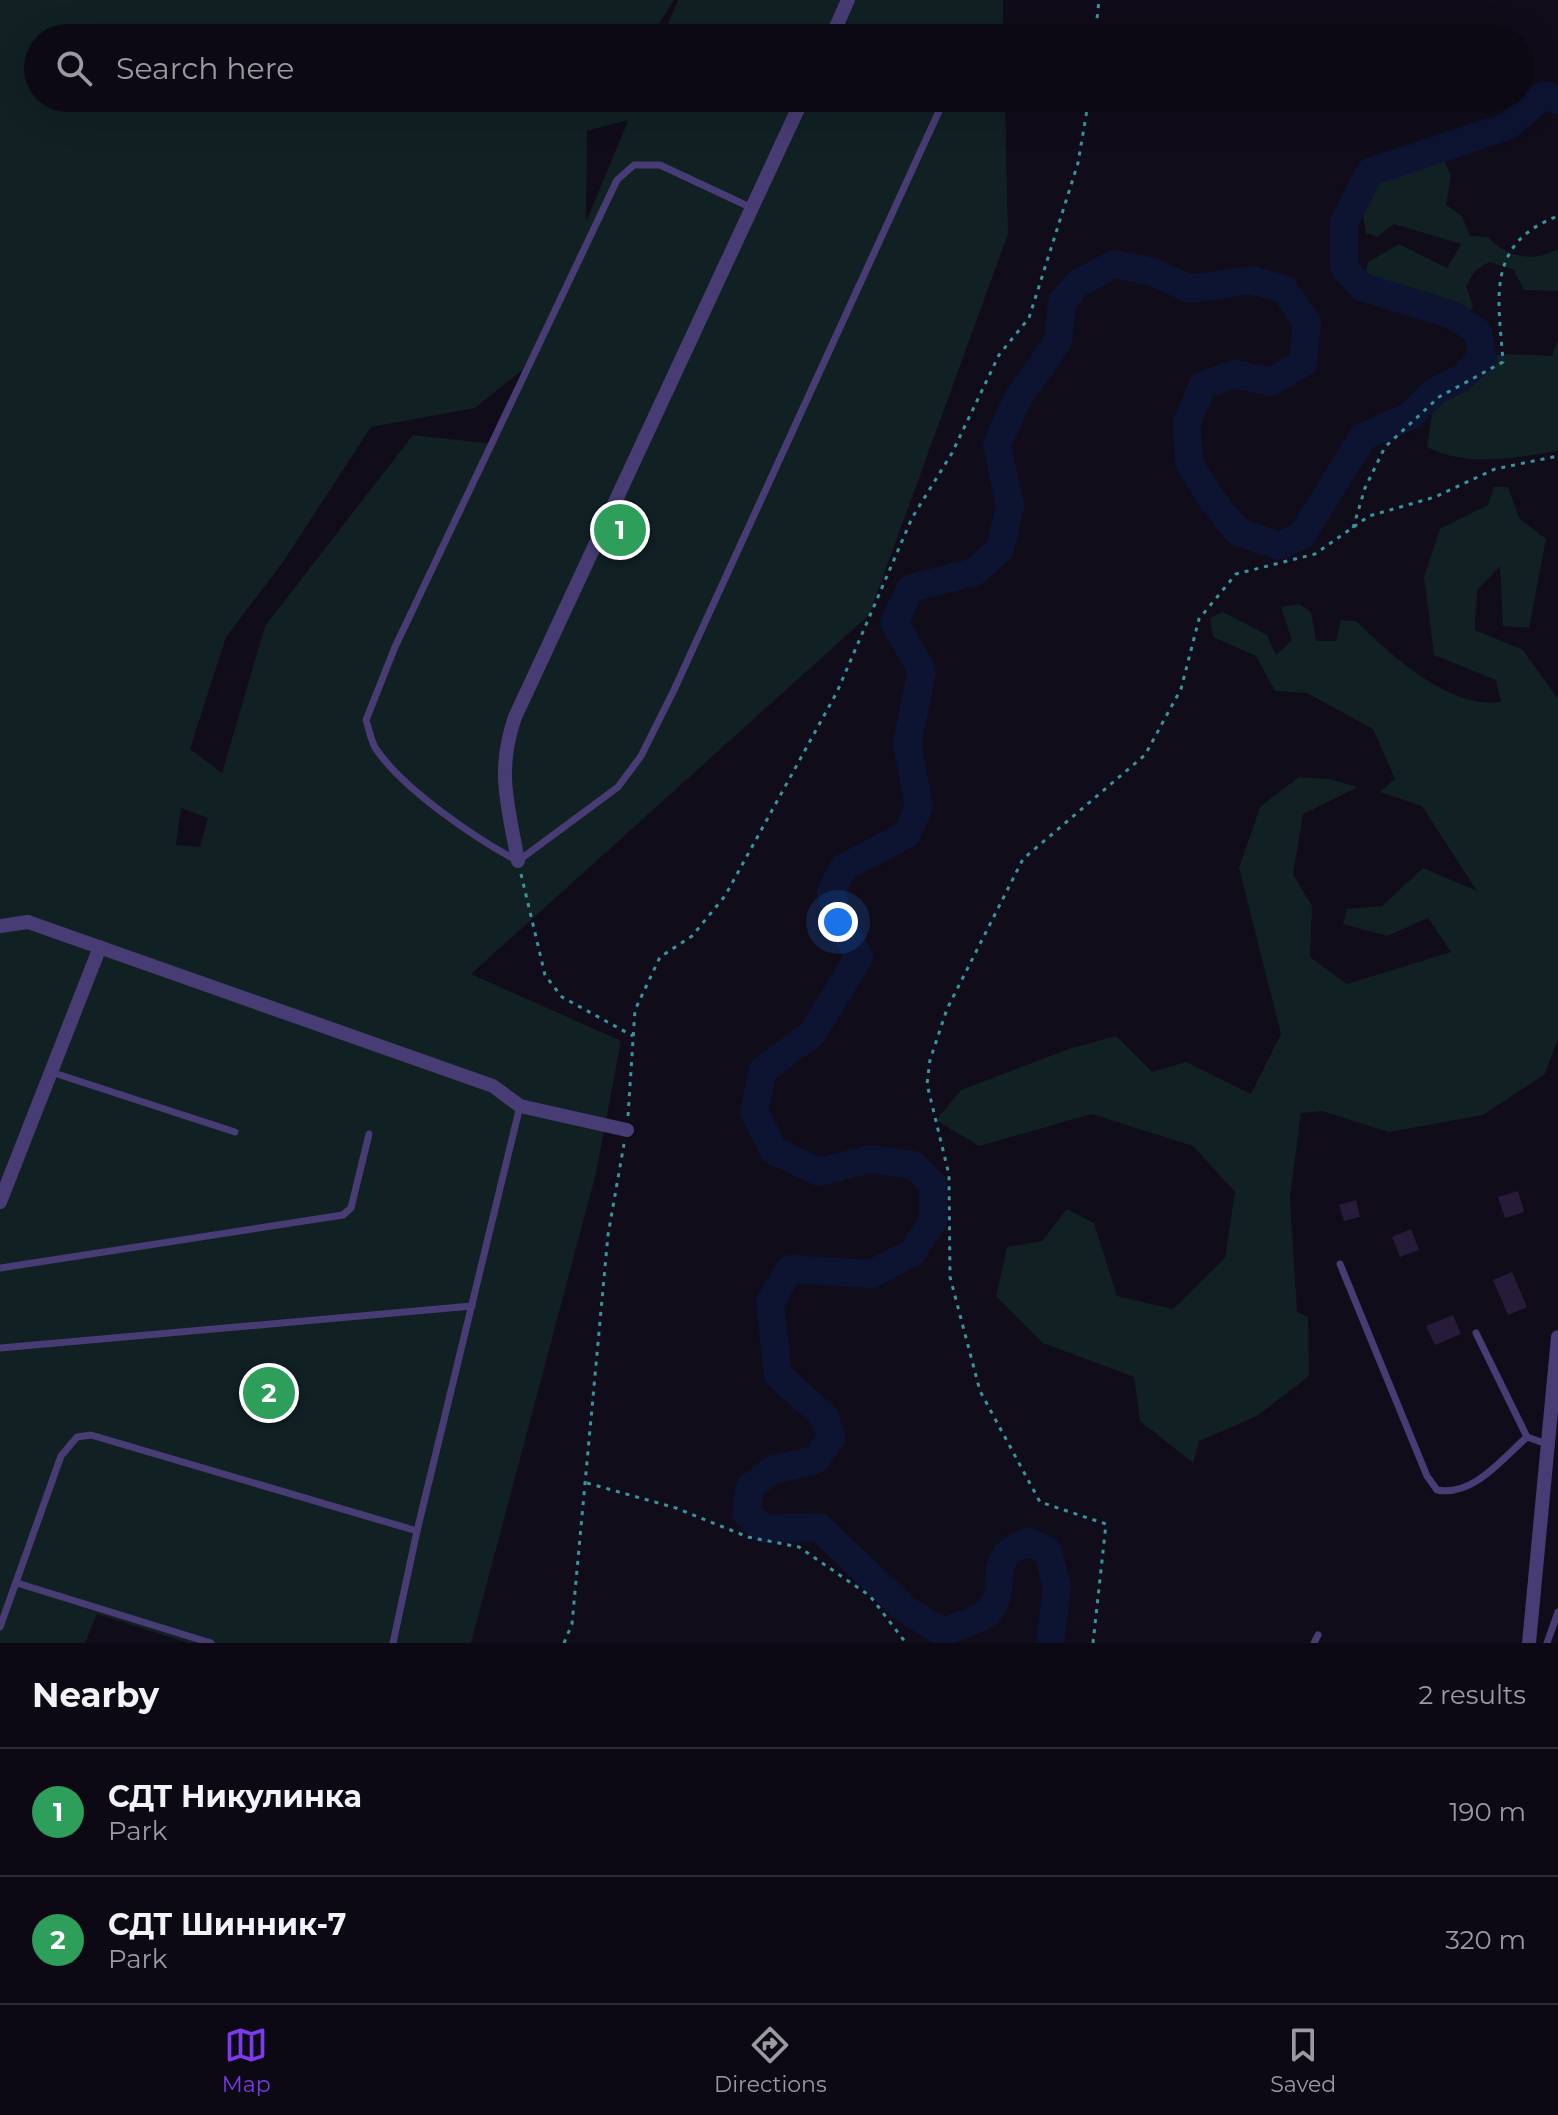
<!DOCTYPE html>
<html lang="en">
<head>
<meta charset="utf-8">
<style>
	body { margin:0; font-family:Montserrat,sans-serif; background:#1b1722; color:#f1f3f6 }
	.you { position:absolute; left:838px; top:922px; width:28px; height:28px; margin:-20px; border:6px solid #fff; border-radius:50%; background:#1a73e8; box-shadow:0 0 0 12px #1a73e833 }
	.badge { display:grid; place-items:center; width:52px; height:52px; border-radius:50%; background:#7c3aed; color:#fff; font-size:26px; font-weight:700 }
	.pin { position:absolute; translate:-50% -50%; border:4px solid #fff; box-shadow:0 2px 8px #0006 }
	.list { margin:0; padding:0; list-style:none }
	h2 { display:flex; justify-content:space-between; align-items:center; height:104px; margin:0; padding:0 32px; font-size:34px }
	h2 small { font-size:26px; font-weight:400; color:#9a9aa0 }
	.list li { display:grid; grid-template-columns:52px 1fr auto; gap:24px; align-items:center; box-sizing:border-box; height:128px; padding:0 32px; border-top:2px solid #2d2a34 }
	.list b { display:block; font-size:30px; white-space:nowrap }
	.list p { margin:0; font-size:26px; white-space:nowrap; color:#9a9aa0 }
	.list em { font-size:26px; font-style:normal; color:#9a9aa0 }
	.icon { flex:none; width:44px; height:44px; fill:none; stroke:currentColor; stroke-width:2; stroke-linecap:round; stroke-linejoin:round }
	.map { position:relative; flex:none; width:1558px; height:1643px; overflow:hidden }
	.search { position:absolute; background:#0d0914; box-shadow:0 8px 32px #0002; left:24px; right:24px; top:24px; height:88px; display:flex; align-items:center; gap:20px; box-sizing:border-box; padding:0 28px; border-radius:44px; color:#9a9aa0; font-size:30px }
	.sheet { height:360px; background:#0d0914 }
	nav { display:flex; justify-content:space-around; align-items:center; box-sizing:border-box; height:112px; border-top:2px solid #2d2a34; background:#0d0914; font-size:22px; color:#9a9aa0 }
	nav a { display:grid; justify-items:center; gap:4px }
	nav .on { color:#7c3aed }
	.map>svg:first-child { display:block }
	.green { fill:#102023; fill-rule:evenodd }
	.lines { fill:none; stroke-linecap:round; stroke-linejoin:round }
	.river { stroke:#0d1432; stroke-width:28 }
	.building { fill:#261b39 }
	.path { stroke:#3895a0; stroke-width:3; stroke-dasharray:4 6; stroke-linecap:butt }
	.lane { stroke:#473c74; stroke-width:7 }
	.street { stroke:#473c74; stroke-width:14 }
</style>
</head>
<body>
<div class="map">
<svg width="1558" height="1643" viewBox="0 0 1558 1643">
	<rect width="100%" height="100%" fill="#110c1a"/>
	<g class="green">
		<path d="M0 0H674L650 38H643L637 30 613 38H38V98H1005L1008 234 869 615 471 974 621 1041 596 1173 471 1643H188L97 1614 85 1643H0ZM628 120V121L586 222 587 131ZM526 367 495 444 413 435 265 626 222 773 190 749 226 637 283 562 371 427 475 408ZM181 808 208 818 200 847 176 845Z"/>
		<polygon points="678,0 1003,0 1003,38 662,38"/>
		<path d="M1437 147 1451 175 1446 205 1462 216 1470 236 1488 237C1505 257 1534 263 1558 249V291L1524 290 1513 269 1489 262 1475 271 1466 286 1473 306 1464 322 1453 315 1362 287 1368 262 1399 244 1447 268 1461 244 1394 224 1377 237 1366 233 1362 210 1373 194 1370 172Z"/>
		<path d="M1558 340V451C1513 458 1469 468 1427 447L1435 391 1461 378 1483 358 1506 354 1552 356Z"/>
		<path d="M1494 487H1508L1519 518 1546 539 1529 628 1503 626 1500 566 1477 590 1475 630 1523 650 1558 699V1039L1545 1074 1483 1115 1389 1132 1322 1111 1301 1113 1290 1197 1297 1312 1308 1317 1309 1376 1257 1416 1199 1441 1193 1463 1140 1421 1134 1377 1043 1343 996 1296 1007 1247 1042 1241 1067 1209 1094 1223 1117 1296 1173 1309 1225 1258 1235 1192 1193 1146 1092 1114 979 1146 936 1120 961 1090 1069 1049 1116 1036 1152 1072 1186 1062 1251 1094 1281 1034 1239 868 1260 807 1299 777 1329 779 1358 787 1303 814 1293 874 1312 906 1310 957 1347 984 1451 952 1428 918 1387 936 1343 924 1347 909 1382 906 1423 868 1477 891 1422 806 1380 792 1395 779 1373 729 1307 693 1275 691 1256 656 1213 637 1210 618 1223 612 1267 635 1276 655 1292 640 1281 607 1299 604 1311 612 1316 641H1336L1341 620 1356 621C1392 656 1449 709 1501 702L1496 680 1434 655 1424 577 1440 529 1488 505Z"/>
	</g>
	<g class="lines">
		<path class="river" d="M1050 1643 1057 1587 1048 1551 1029 1542C978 1557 1016 1594 983 1616 972 1623 955 1627 942 1632L905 1609 819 1527 764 1529 746 1513 750 1487 772 1470 815 1460 831 1439 825 1417 778 1375 770 1302 790 1269 871 1274 912 1253 933 1221V1184L914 1165 870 1159 819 1172 774 1151 754 1112 763 1070 812 1034 859 957 839 918 831 892 843 868 907 834 919 806 907 744 922 670 894 622 911 588 974 572 1000 549 1010 507 997 444 1017 400 1058 341 1062 302 1077 284 1114 264 1153 272 1190 289 1251 280 1284 289 1307 323 1303 363 1271 382 1235 374 1203 385 1187 422 1189 463 1210 497 1238 532 1280 546 1302 535 1363 437 1410 416 1435 391 1461 378 1483 358 1478 332 1453 315 1362 287 1344 267V222L1370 172 1508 126 1544 95 1558 100"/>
	</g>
	<g class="building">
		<polygon points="1518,1191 1524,1212 1505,1218 1498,1197"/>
		<polygon points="1356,1200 1360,1217 1344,1221 1339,1205"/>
		<polygon points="1411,1229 1419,1250 1400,1257 1392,1237"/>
		<polygon points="1512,1272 1527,1307 1508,1315 1493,1280"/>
		<polygon points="1453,1315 1461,1334 1435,1345 1426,1326"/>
	</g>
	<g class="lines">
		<g class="path">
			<polyline points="1095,38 1099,0"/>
			<path d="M1353 528 1365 488 1385 447 1439 397 1503 362C1499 300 1484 244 1558 216"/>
			<polyline points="521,874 545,975 562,997 633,1036"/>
			<polyline points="628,1116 635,1010 660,957 692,936 725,896 837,692 912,518 952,453 999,355 1029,318 1078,163 1089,98"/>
			<polyline points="587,1483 676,1508 748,1537 799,1547 870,1596 906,1643"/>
			<polyline points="564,1643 572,1624 608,1235 624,1144"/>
			<polyline points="1093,1643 1106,1524 1040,1502 980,1391 950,1277 949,1175 927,1084 930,1060 947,1009 1023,859 1145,755 1181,689 1199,619 1236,574 1315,554 1369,516 1435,497 1495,469 1558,456"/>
		</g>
		<g class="lane">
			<path d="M752 208 660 165H634L617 180 395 647 366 720C369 729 371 742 376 749 403 789 476 839 518 861L618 787 641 756 674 690 945 98"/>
			<polyline points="51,1072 235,1132"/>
			<path d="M1340 1264 1427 1476 1437 1490C1473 1497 1502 1459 1527 1437L1547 1444"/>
			<polyline points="0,1268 343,1215 351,1208 369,1134"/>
			<polyline points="1476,1333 1527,1437"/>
			<polyline points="0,1348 472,1306"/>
			<polyline points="17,1583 211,1643"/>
			<polyline points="0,1627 61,1456 77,1437 91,1435 417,1531"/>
			<polyline points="393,1643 417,1531 520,1106"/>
			<polyline points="1314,1643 1318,1635"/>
			<polyline points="1547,1643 1558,1612"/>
		</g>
		<g class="street">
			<polyline points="831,38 848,0"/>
			<path d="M518 861C508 805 496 772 515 717L803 98"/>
			<polyline points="0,926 28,922 493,1086 520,1106 627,1130"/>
			<polyline points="0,1202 100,947"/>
			<polyline points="1529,1643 1558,1337"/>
		</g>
	</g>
</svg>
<div class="you"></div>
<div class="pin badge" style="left:620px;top:530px;background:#2e9e5b">1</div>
<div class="pin badge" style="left:269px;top:1393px;background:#2e9e5b">2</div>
<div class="search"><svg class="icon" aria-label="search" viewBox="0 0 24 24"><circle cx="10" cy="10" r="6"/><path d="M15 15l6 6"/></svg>Search here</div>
</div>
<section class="sheet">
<h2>Nearby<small>2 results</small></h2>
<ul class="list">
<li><span class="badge" style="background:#2e9e5b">1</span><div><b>СДТ Никулинка</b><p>Park</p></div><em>190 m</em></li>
<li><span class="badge" style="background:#2e9e5b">2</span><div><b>СДТ Шинник-7</b><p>Park</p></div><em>320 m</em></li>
</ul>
</section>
<nav>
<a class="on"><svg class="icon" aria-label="map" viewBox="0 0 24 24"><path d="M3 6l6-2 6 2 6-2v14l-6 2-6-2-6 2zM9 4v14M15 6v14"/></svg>Map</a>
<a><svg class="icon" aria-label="directions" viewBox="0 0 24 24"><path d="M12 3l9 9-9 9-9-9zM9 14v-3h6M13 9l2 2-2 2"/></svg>Directions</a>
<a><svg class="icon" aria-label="saved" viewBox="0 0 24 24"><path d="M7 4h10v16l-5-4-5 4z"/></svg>Saved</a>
</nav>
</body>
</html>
